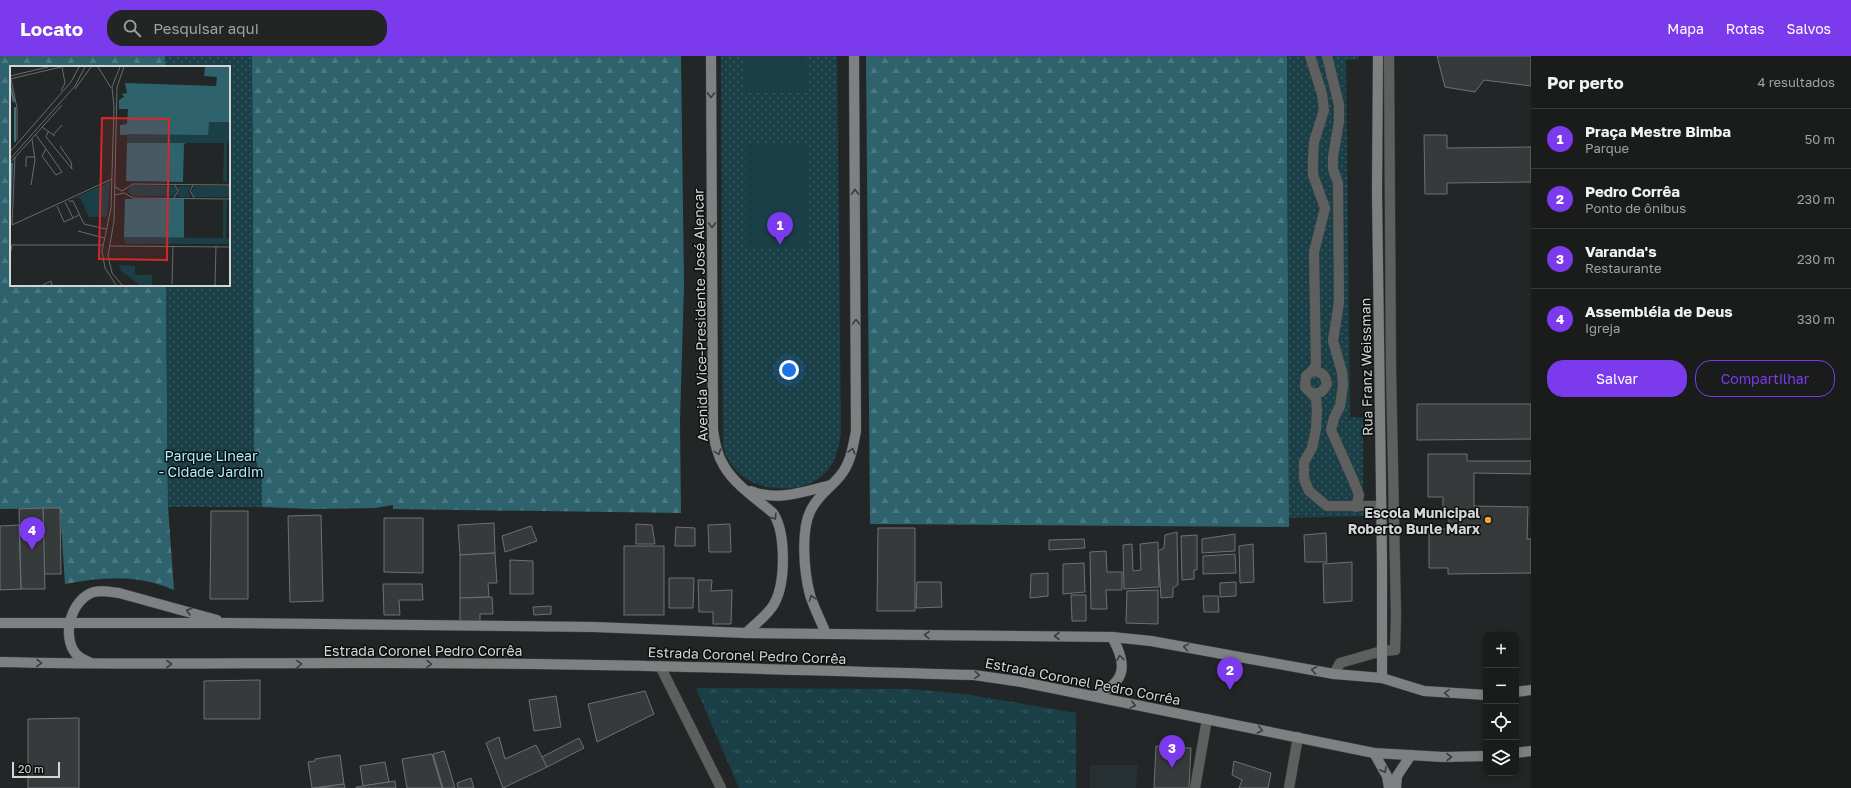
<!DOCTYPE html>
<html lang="pt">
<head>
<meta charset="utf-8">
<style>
	body { margin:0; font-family:"Golos Text",sans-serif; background:#232525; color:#f1f3f6 }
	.controls { position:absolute; right:12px; bottom:12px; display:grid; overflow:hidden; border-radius:8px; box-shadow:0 2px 6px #0003 }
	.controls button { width:36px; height:36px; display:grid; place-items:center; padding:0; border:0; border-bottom:1px solid #383a3b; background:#1a1c1c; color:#f1f3f6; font:20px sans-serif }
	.scale { position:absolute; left:12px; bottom:10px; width:48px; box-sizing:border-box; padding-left:4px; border:2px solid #d3d5d6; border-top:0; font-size:11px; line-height:14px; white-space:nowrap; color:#d3d5d6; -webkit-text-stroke:3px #0d0f0f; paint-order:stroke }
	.you { position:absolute; left:789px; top:314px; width:14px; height:14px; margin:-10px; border:3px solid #fff; border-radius:50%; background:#1a73e8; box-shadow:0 0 0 6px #1a73e833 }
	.badge { display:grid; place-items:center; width:26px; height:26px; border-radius:50%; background:#7c3aed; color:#fff; font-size:13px; font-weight:700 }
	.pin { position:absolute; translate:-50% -33px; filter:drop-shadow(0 1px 2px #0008) }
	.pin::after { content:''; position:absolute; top:21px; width:14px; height:12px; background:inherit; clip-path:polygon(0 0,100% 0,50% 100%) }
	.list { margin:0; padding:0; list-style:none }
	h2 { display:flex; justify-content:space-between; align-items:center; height:52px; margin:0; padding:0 16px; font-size:17px }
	h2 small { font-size:13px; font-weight:400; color:#9fa1a3 }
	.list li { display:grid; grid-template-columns:26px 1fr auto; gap:12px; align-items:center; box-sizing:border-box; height:60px; padding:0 16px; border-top:1px solid #383a3b }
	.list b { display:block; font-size:15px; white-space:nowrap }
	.list p { margin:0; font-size:13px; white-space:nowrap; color:#9fa1a3 }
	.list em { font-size:13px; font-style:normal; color:#9fa1a3 }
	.actions { display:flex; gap:8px; padding:12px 16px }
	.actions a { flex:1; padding:9px 0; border:1px solid #7c3aed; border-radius:16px; text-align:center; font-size:14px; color:#7c3aed }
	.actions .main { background:#7c3aed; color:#fff }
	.icon { flex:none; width:22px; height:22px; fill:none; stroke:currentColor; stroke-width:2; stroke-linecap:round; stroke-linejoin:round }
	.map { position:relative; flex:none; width:1531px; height:732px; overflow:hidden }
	header { display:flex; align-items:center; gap:24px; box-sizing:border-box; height:56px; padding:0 20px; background:#7c3aed; color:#fff }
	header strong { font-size:19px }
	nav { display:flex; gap:22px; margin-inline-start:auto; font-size:14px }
	.search { width:280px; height:36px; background:#232525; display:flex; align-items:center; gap:10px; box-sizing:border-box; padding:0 14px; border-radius:16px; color:#9fa1a3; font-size:15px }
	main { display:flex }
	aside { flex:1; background:#1a1c1c }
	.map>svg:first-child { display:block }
	.built { fill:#263032 }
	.grass { fill:url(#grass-tufts) }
	.forest { fill:url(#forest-firs) }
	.park { fill:url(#park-dots) }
	.pitch { fill:#1b3f47 }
	.building { fill:#373a3b; stroke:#6e7172 }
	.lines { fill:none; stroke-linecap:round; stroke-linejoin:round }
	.street-casing { stroke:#3f4242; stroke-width:11 }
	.secondary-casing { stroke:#3f4242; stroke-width:11 }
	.street { stroke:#5e6060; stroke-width:10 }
	.secondary { stroke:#7e8081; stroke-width:10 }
	.oneway { stroke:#3a3c3d }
	.poi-dot { fill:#f7a14a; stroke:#0d0f0f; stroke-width:1.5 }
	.labels { text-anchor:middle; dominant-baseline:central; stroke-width:3; stroke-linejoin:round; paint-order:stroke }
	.street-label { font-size:14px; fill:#d3d5d6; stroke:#0d0f0f }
	.park-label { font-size:14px; fill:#acf0ff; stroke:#0d0f0f }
	.poi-label { font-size:14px; font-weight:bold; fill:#d3d5d6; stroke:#0d0f0f; text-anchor:end }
	.inset-river { fill:none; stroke:#3f737e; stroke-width:2 }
	.inset-road { fill:none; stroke:#696c6c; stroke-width:1 }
	.view { fill:#d62828; fill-opacity:0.15; stroke:#d62828; stroke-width:2 }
	.inset-edge { fill:none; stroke:#d3d5d6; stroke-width:2 }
</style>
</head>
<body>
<header>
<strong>Locato</strong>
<div class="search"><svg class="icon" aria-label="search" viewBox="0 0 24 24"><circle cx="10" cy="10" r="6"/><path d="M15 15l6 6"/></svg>Pesquisar aqui</div>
<nav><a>Mapa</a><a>Rotas</a><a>Salvos</a></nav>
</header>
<main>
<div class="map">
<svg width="1531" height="732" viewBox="0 0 1531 732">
	<defs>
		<pattern id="grass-tufts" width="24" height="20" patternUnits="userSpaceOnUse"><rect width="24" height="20" fill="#1b3f47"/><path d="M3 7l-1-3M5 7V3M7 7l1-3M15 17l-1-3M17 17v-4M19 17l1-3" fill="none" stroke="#3b5a61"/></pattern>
		<pattern id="forest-firs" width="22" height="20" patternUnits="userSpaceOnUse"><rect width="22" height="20" fill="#2e636e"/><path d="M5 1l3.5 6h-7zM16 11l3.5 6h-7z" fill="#4b7882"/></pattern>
		<pattern id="park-dots" width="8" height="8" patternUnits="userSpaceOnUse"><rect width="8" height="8" fill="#1b3f47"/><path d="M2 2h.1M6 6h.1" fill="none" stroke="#3b5a61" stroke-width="1.8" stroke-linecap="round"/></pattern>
	</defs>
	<rect width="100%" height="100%" fill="#232626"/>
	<polygon class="built" points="1090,709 1138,709 1136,732 1090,732"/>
	<polygon class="grass" points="696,632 911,633 965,638 1076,657 1076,732 739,732"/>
	<g class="forest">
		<path d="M0 0H165V11H11V229H166L168 451 174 534C137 518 103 521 65 528L60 452 0 453Z"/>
		<polygon points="252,0 681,0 684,229 680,364 681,457 393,453 393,449 375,452 315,453 262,451 262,422 254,400"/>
		<polygon points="866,0 1287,0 1289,471 870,468"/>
	</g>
	<g class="park">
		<polygon points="165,0 252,0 254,400 262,422 262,451 168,451 166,229 229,229 229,11 165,11"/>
		<path d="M721 0H837L841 378C839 391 836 405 827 415 810 436 770 437 748 424 735 417 727 404 723 391Z"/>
		<polygon points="1287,0 1359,0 1359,3 1346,4 1350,361 1363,362 1363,437 1365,460 1289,462"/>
	</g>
	<g class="pitch">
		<polygon points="744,0 806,0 807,37 745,37"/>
		<rect x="746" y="89" width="62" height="102"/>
	</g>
	<g class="building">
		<polygon points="1437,0 1531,0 1531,30 1484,24 1475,36 1445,31"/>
		<polygon points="1424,79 1447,79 1447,92 1531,91 1531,126 1447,127 1447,138 1425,138"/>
		<polygon points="1417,348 1531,348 1531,383 1417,384"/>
		<polygon points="1428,398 1467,398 1467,405 1531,405 1531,418 1474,417 1474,450 1528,451 1527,483 1531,483 1531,517 1448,518 1448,512 1429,512 1429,473 1449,473 1449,455 1443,455 1443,441 1428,441"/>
		<polygon points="43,452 60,452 61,518 44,518"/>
		<polygon points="43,452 45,533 21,533 19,453"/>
		<polygon points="211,455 248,455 248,543 210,543"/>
		<polygon points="321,459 323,545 290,546 288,460"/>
		<polygon points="384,462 423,462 423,517 384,516"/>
		<polygon points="494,467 495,497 460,499 458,469"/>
		<polygon points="636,468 652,469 655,488 636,488"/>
		<polygon points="730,468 731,496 709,496 708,469"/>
		<polygon points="19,469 21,533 0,534 0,470"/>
		<polygon points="531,470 537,485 505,496 502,480"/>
		<polygon points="676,471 695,472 695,490 675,490"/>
		<polygon points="878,472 915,472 915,555 877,555"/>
		<polygon points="1177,476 1178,529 1173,532 1173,541 1161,542 1158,495 1164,492 1165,479"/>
		<polygon points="1326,477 1327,506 1305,506 1304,479"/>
		<polygon points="1235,478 1235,495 1202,497 1202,483"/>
		<polygon points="1197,479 1197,514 1194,514 1194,523 1182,524 1181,480"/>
		<polygon points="1084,483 1085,492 1049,494 1049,484"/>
		<polygon points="1158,486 1159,531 1124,533 1123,489 1132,488 1133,515 1141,514 1140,488"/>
		<polygon points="1253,488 1254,526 1240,527 1239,490"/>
		<rect x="624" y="490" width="40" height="69"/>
		<polygon points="1106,495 1107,516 1122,516 1122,534 1106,534 1107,553 1091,553 1090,496"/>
		<polygon points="495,497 497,527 488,527 489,541 460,542 460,499"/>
		<polygon points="1235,498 1236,517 1203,518 1203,500"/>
		<polygon points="510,504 533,505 533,538 510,538"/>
		<polygon points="1352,506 1352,545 1324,547 1323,508"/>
		<polygon points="1084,507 1085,536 1063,538 1063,508"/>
		<polygon points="1048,517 1048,540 1030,542 1031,518"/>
		<polygon points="669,522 694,522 693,552 669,552"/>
		<polygon points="698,524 712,524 711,535 732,534 731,568 713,568 713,556 699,556"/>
		<polygon points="917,526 941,526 942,551 916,552"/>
		<polygon points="1236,526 1236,540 1220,541 1220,527"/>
		<polygon points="383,528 422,528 423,544 399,544 400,559 384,559"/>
		<polygon points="1158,534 1158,568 1126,567 1127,535"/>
		<polygon points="1071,539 1086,539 1086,565 1072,565"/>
		<polygon points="1203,540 1218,540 1219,556 1204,556"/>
		<polygon points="492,541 493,558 480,558 480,567 460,568 460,542"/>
		<polygon points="551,550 551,558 534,559 533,551"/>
		<polygon points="260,624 260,663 204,663 204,625"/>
		<polygon points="645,635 654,658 597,686 588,648"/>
		<polygon points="556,640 561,671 534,675 529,644"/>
		<polygon points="79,662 79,732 28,732 28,663"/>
		<polygon points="499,681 505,703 536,689 547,711 503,732 486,687"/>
		<polygon points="579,682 584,692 547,711 542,701"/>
		<polygon points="1156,690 1191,692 1189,732 1154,732"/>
		<polygon points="444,695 455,732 443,732 433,698"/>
		<polygon points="432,698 442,732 407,732 402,703"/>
		<polygon points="340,699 344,728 312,732 308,706 315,705 315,703"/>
		<polygon points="1234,705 1271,717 1268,732 1239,732 1242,724 1232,719"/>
		<polygon points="385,706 389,726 363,730 360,710"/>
		<polygon points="471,722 474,732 458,732 457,727"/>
		<polygon points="395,725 396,732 356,732 356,731"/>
		<polygon points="344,728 345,732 318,732"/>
	</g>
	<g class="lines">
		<defs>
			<g id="street">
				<polyline points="1310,0 1322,38 1324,54 1314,86 1313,104 1313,119 1325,152 1314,196 1316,309 1312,315 1306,320 1305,331 1316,342 1317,354 1316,373 1312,392 1304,406 1304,423 1309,435 1327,450 1381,450"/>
				<polyline points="1327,0 1339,49 1339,65 1333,101 1333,113 1338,127 1339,246 1333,285 1342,316 1343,329 1340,350 1334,362 1331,374 1354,426 1359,439 1356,451"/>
				<path d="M1312 337C1320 338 1323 336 1327 328 1325 319 1323 316 1312 315"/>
				<polyline points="660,610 721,732"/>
				<polyline points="1334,618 1340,607 1382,595 1395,594 1396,560 1391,313 1389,0"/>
				<polyline points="1195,732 1207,663"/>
				<polyline points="1289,732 1298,681"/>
			</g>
			<g id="secondary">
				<path d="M711 0 713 374C715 387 717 399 724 410 735 429 757 443 773 457 786 476 786 527 774 548 768 559 755 568 746 577"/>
				<polyline points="1378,0 1377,136 1382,507 1382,622"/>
				<path d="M751 435C776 446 806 435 831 429"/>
				<polyline points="0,567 227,567 594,571 746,577 1112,581 1151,585 1334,618 1382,622 1424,635 1486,639"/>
				<path d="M826 578C821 565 814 552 810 539 804 516 800 472 812 452 819 439 831 431 840 420 851 407 853 390 856 375L854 0"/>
				<path d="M0 606C116 609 232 607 347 607 556 606 765 613 974 619L1022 626 1374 697 1443 701 1486 700"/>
				<path d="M89 606C84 604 80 602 76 598 61 580 71 543 94 536 102 534 111 536 119 537L217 564"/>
				<polyline points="1516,636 1531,634"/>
				<path d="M1095 640C1126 626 1128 610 1112 581"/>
				<polyline points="1374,697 1387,720 1389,732"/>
				<polyline points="1516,697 1531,695"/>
				<polyline points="1396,732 1397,720 1411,699"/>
			</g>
		</defs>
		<use href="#street" class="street-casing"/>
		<use href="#secondary" class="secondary-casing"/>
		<use href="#street" class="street"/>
		<use href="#secondary" class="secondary"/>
	</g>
	<defs><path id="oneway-chevron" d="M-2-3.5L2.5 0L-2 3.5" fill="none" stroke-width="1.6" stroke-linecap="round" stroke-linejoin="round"/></defs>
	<g class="oneway">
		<use href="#oneway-chevron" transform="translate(711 39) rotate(90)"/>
		<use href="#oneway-chevron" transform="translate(855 136) rotate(-90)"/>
		<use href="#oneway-chevron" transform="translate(712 169) rotate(90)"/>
		<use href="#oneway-chevron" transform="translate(856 266) rotate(-90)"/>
		<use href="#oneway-chevron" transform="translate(852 395) rotate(-74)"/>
		<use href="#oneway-chevron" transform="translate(718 396) rotate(70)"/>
		<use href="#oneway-chevron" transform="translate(774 461) rotate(57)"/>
		<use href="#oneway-chevron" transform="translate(812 542) rotate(-109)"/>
		<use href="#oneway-chevron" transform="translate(189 555) rotate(-164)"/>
		<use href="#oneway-chevron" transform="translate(927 579) rotate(-179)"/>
		<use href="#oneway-chevron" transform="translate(1057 580) rotate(-180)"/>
		<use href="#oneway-chevron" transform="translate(1186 591) rotate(-170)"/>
		<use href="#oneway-chevron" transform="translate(1120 602) rotate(-99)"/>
		<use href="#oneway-chevron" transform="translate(39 607) rotate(1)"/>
		<use href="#oneway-chevron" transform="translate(169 608)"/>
		<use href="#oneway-chevron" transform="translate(299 608) rotate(-1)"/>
		<use href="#oneway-chevron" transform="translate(429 608) rotate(1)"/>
		<use href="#oneway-chevron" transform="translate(1314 614) rotate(-170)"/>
		<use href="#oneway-chevron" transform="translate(977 619) rotate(5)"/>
		<use href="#oneway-chevron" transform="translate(1447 637) rotate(-176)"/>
		<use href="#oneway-chevron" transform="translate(1133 649) rotate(12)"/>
		<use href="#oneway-chevron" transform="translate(1260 674) rotate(11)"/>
		<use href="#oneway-chevron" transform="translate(1449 701)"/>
		<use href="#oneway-chevron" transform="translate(1384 714) rotate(61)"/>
	</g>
	<circle class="poi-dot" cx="1488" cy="464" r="4"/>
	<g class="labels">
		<g class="street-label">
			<text transform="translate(700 259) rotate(-91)">Avenida Vice-Presidente José Alencar</text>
			<text transform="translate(1366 311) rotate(-91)">Rua Franz Weissman</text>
			<text x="423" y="594">Estrada Coronel Pedro Corrêa</text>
			<text transform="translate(747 599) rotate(2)">Estrada Coronel Pedro Corrêa</text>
			<text transform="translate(1083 625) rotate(11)">Estrada Coronel Pedro Corrêa</text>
		</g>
		<g class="park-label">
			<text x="211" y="399">Parque Linear<tspan x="211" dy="16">- Cidade Jardim</tspan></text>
		</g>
		<g class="poi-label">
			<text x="1480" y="456">Escola Municipal<tspan x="1480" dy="16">Roberto Burle Marx</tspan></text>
		</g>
	</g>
	<g transform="translate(10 10)">
		<rect width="220" height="220" fill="#232626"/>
		<path d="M100 116 97 151H79L71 133 66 131Z" fill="#1b3f47"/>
		<path d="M195 1H220V56H199V69H110V59L117 58 118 43H109V34L114 31 112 28 117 27 115 17 206 20 207 11 194 10ZM117 77H176L174 78 173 116 116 115ZM115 133H174V172L114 171Z" fill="#2e636e"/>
		<path d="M199 56H220V77H117V68L198 69ZM122 119 165 120 167 124 164 130H123L118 126ZM168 120H181L178 125 180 131H168ZM184 120H220V131H184L181 127ZM114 171 216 172 220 173V178H115ZM109 199 125 200V209H142V219H130L111 205Z" fill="#1b3f47"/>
		<path d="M214 77H217V116H213ZM213 134H217L216 172H213Z" fill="#1b3f47"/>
		<path d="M129.5 214a5.5 5.5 0 1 1 11 0a5.5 5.5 0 1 1-11 0Z" fill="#1b3f47"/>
		<path class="inset-river" d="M0 19 4 36M5 76V41M0 144 2 97"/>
		<path class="inset-road" d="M88 1 101 22M0 10 38 1M0 13 51 1M1 13 7 42V74M65 23 81 1M51 25 55 17 52 1M32 61 45 70M38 66 36 71 62 103 61 96 50 80M26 69 41 90 52 106 46 109 32 90 36 83M43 69 52 59M0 86 61 16 69 1M5 91 2 159 102 113M0 93 65 20 75 1M0 97 52 39M16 101V91H25M21 119 25 94 22 73M183 119 180 125 184 132M105 121 112 125 123 118 220 119M105 129 114 127 123 132 220 133M164 132 168 125 165 119M59 135H63L74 158 96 163M55 136 63 152 69 149M47 140 54 156 63 152M68 165 94 172M100 180 220 181M0 189 2 179H93M162 218 163 180M33 219 41 215 42 219M106 219 95 202 92 185 101 142 104 40 102 21 110 1M112 219 102 207 98 190 104 155 107 21 114 1M205 219 206 180"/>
		<path class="view" d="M92 52 159 53 157 194 89 193Z"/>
		<rect width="220" height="220" class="inset-edge"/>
	</g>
</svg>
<div class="controls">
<button>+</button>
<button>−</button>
<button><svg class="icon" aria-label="locate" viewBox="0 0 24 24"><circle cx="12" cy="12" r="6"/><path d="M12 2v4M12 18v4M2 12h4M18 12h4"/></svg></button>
<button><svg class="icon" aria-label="layers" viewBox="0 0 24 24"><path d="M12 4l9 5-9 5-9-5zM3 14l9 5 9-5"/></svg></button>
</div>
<div class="scale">20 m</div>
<div class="you"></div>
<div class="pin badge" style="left:780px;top:189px">1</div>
<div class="pin badge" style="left:1230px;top:634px">2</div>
<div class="pin badge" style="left:1172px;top:712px">3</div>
<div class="pin badge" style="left:32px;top:494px">4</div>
</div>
<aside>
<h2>Por perto<small>4 resultados</small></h2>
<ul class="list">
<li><span class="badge">1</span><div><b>Praça Mestre Bimba</b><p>Parque</p></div><em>50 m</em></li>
<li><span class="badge">2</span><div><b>Pedro Corrêa</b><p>Ponto de ônibus</p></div><em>230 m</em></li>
<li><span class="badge">3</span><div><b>Varanda's</b><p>Restaurante</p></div><em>230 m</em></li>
<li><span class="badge">4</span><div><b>Assembléia de Deus</b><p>Igreja</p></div><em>330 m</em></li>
</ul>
<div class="actions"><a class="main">Salvar</a><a>Compartilhar</a></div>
</aside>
</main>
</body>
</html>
